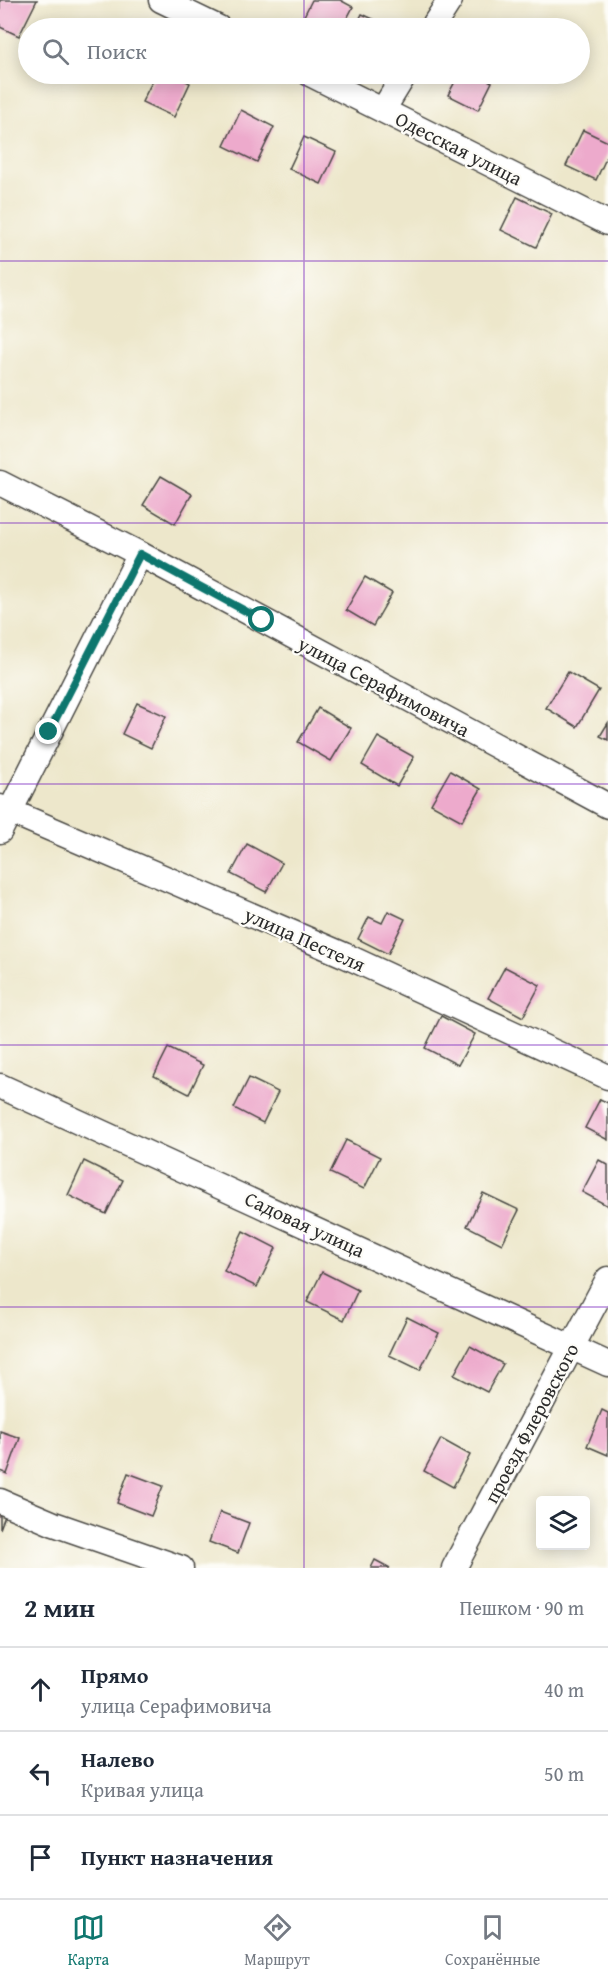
<!DOCTYPE html>
<html lang="ru">
<head>
<meta charset="utf-8">
<style>
	body { margin:0; font-family:"Gentium Book Plus",serif; background:#f6f6f7; color:#1f2937 }
	.controls { position:absolute; right:18px; bottom:18px; display:grid; overflow:hidden; border-radius:6px; box-shadow:0 3px 15px #0003 }
	.controls button { width:54px; height:54px; display:grid; place-items:center; padding:0; border:0; border-bottom:2px solid #e0e1e3; background:#fff; color:#1f2937; font:30px sans-serif }
	.stop { position:absolute; width:18px; height:18px; margin:-14px; border:4px solid #0f766e; border-radius:50%; background:#fff }
	.stop.end { background:#0f766e; border-color:#fff; box-shadow:0 2px 6px #0008 }
	.list { margin:0; padding:0; list-style:none }
	h2 { display:flex; justify-content:space-between; align-items:center; height:78px; margin:0; padding:0 24px; font-size:26px }
	h2 small { font-size:20px; font-weight:400; color:#747a83 }
	.list li { display:grid; grid-template-columns:39px 1fr auto; gap:18px; align-items:center; box-sizing:border-box; height:84px; padding:0 24px; border-top:2px solid #e0e1e3 }
	.list b { display:block; font-size:22px; white-space:nowrap }
	.list p { margin:0; font-size:20px; white-space:nowrap; color:#747a83 }
	.list em { font-size:20px; font-style:normal; color:#747a83 }
	.icon { flex:none; width:33px; height:33px; fill:none; stroke:currentColor; stroke-width:2; stroke-linecap:round; stroke-linejoin:round }
	.map { position:relative; flex:none; width:608px; height:1568px; overflow:hidden }
	.search { position:absolute; background:#fff; box-shadow:0 3px 15px #0003; left:18px; right:18px; top:18px; height:66px; display:flex; align-items:center; gap:15px; box-sizing:border-box; padding:0 21px; border-radius:33px; color:#747a83; font-size:22px }
	.sheet { height:330px; background:#fff }
	nav { display:flex; justify-content:space-around; align-items:center; box-sizing:border-box; height:84px; border-top:2px solid #e0e1e3; background:#fff; font-size:16px; color:#747a83 }
	nav a { display:grid; justify-items:center; gap:3px }
	nav .on { color:#0f766e }
	.map>svg:first-child { display:block }
	.building { fill:#edaacc }
	.lines { fill:none; stroke-linecap:round; stroke-linejoin:round }
	.minor-casing { stroke:#484743; stroke-width:27 }
	.minor { stroke:#fff; stroke-width:24 }
	.route { stroke:#0f766e; stroke-width:8 }
	.grid { fill:none; stroke:#7b2cbf; stroke-width:1.5; stroke-opacity:0.55 }
	.labels { text-anchor:middle; dominant-baseline:central; stroke-width:4.5; stroke-linejoin:round; paint-order:stroke }
	.street-label { font-size:20px; fill:#2b2b2b; stroke:#fdfcf7 }
</style>
</head>
<body>
<div class="map">
<svg width="608" height="1568" viewBox="0 0 608 1568">
	<rect width="100%" height="100%" fill="#fdfcf7"/>
	<filter id="ink" filterUnits="userSpaceOnUse"><feTurbulence type="fractalNoise" baseFrequency=".0167" numOctaves="2"/><feDisplacementMap in="SourceGraphic" scale="12" xChannelSelector="R" yChannelSelector="G"/><feConvolveMatrix kernelMatrix="1 2 1 2 8 2 1 2 1" color-interpolation-filters="sRGB"/></filter>
	<filter id="wash" filterUnits="userSpaceOnUse"><feTurbulence type="fractalNoise" baseFrequency=".008" numOctaves="4" result="noise"/><feDisplacementMap in="SourceGraphic" scale="24" xChannelSelector="R" yChannelSelector="G"/><feGaussianBlur stdDeviation="1.35" result="paint"/><feColorMatrix in="noise" values="0 0 0 0 0 0 0 0 0 0 0 0 0 0 0 0 0 1.4 0 .05"/><feComposite in="paint" operator="in"/></filter>
	<g filter="url(#wash)">
		<rect width="100%" height="100%" fill="#ede7cb"/>
		<g id="blocks">
			<g class="building">
				<polygon points="0,0 37,0 19,36 0,27"/>
				<polygon points="312,0 340,0 353,7 342,28 298,28"/>
				<polygon points="362,14 393,28 355,28"/>
				<polygon points="156,74 172,74 190,83 174,117 142,102"/>
				<polygon points="459,74 474,74 492,82 478,110 448,95"/>
				<polygon points="241,110 274,127 257,162 224,146"/>
				<polygon points="583,130 608,142 608,154 596,180 566,166"/>
				<polygon points="304,137 336,152 321,184 289,169"/>
				<polygon points="517,197 552,214 536,247 501,230"/>
				<polygon points="161,476 192,494 175,524 143,505"/>
				<polygon points="365,577 392,593 373,626 346,610"/>
				<polygon points="568,672 599,690 577,727 546,708"/>
				<polygon points="137,703 166,716 151,748 122,734"/>
				<polygon points="318,708 351,728 331,761 298,742"/>
				<polygon points="608,723 608,740 600,736"/>
				<polygon points="378,737 414,757 397,786 362,765"/>
				<polygon points="450,771 481,789 462,821 431,804"/>
				<polygon points="247,844 282,863 266,892 231,874"/>
				<polygon points="388,911 405,919 388,954 358,939 369,917 382,923"/>
				<polygon points="505,967 540,985 523,1017 488,998"/>
				<polygon points="441,1016 475,1034 458,1065 425,1048"/>
				<polygon points="168,1048 203,1065 189,1094 154,1076"/>
				<polygon points="249,1078 278,1092 263,1123 234,1108"/>
				<polygon points="600,1099 608,1103 608,1140 585,1128"/>
				<polygon points="346,1140 380,1157 364,1189 330,1173"/>
				<polygon points="599,1160 608,1165 608,1206 582,1192"/>
				<polygon points="84,1161 123,1180 106,1214 68,1195"/>
				<polygon points="483,1193 519,1210 502,1244 467,1226"/>
				<polygon points="243,1231 276,1248 257,1287 224,1271"/>
				<polygon points="322,1272 358,1290 344,1320 307,1302"/>
				<polygon points="407,1317 439,1333 420,1370 389,1355"/>
				<polygon points="470,1346 503,1364 487,1392 454,1375"/>
				<polygon points="602,1410 608,1413 608,1455 587,1446"/>
				<polygon points="0,1431 20,1438 7,1474 0,1471"/>
				<polygon points="441,1439 470,1455 453,1487 424,1471"/>
				<polygon points="128,1473 163,1486 151,1516 117,1503"/>
				<polygon points="0,1511 6,1513 0,1529"/>
				<polygon points="220,1512 249,1523 238,1553 209,1542"/>
				<polygon points="375,1560 390,1568 371,1568"/>
			</g>
		</g>
	</g>
	<g filter="url(#ink)">
		<use href="#blocks" fill-opacity="0" stroke="#484743" stroke-width="1.5"/>
		<g class="lines">
			<defs>
				<g id="minor">
					<polyline points="161,0 219,28"/>
					<polyline points="432,28 450,0"/>
					<polyline points="310,74 608,223"/>
					<polyline points="383,110 405,74"/>
					<polyline points="0,483 140,554 608,806"/>
					<polyline points="0,807 344,955 608,1077"/>
					<polyline points="0,831 140,554"/>
					<polyline points="0,1086 608,1364"/>
					<polyline points="0,1501 54,1524 181,1568"/>
					<polyline points="454,1568 608,1279"/>
				</g>
			</defs>
			<use href="#minor" class="minor-casing"/>
			<use href="#minor" class="minor"/>
		</g>
	</g>
	<g class="lines" filter="url(#ink)">
		<polyline class="route" points="49,732 140,554 262,620"/>
	</g>
	<path class="grid" d="M304 0V28M304 74V1568M0 261H608M0 523H608M0 784H608M0 1045H608M0 1307H608"/>
	<g class="labels">
		<g class="street-label">
			<text transform="translate(459 148) rotate(27)">Одесская улица</text>
			<text transform="translate(384 686) rotate(28)">улица Серафимовича</text>
			<text transform="translate(305 939) rotate(24)">улица Пестеля</text>
			<text transform="translate(305 1224) rotate(25)">Садовая улица</text>
			<text transform="translate(531 1423) rotate(-62)">проезд Флеровского</text>
		</g>
	</g>
</svg>
<div class="controls">
<button><svg class="icon" aria-label="layers" viewBox="0 0 24 24"><path d="M12 4l9 5-9 5-9-5zM3 14l9 5 9-5"/></svg></button>
</div>
<div class="stop" style="left:262px;top:620px"></div>
<div class="stop end" style="left:49px;top:732px"></div>
<div class="search"><svg class="icon" aria-label="search" viewBox="0 0 24 24"><circle cx="10" cy="10" r="6"/><path d="M15 15l6 6"/></svg>Поиск</div>
</div>
<section class="sheet">
<h2>2 мин<small>Пешком · 90 m</small></h2>
<ul class="list">
<li><svg class="icon" aria-label="ahead" viewBox="0 0 24 24"><path d="M12 20V5M6 11l6-6 6 6"/></svg><div><b>Прямо</b><p>улица Серафимовича</p></div><em>40 m</em></li>
<li><svg class="icon" aria-label="left" viewBox="0 0 24 24"><path d="M17 20v-9H6M10 6l-5 5 5 5"/></svg><div><b>Налево</b><p>Кривая улица</p></div><em>50 m</em></li>
<li><svg class="icon" aria-label="arrive" viewBox="0 0 24 24"><path d="M6 21V4h12l-3 4 3 4H6"/></svg><div><b>Пункт назначения</b></div></li>
</ul>
</section>
<nav>
<a class="on"><svg class="icon" aria-label="map" viewBox="0 0 24 24"><path d="M3 6l6-2 6 2 6-2v14l-6 2-6-2-6 2zM9 4v14M15 6v14"/></svg>Карта</a>
<a><svg class="icon" aria-label="directions" viewBox="0 0 24 24"><path d="M12 3l9 9-9 9-9-9zM9 14v-3h6M13 9l2 2-2 2"/></svg>Маршрут</a>
<a><svg class="icon" aria-label="saved" viewBox="0 0 24 24"><path d="M7 4h10v16l-5-4-5 4z"/></svg>Сохранённые</a>
</nav>
</body>
</html>
